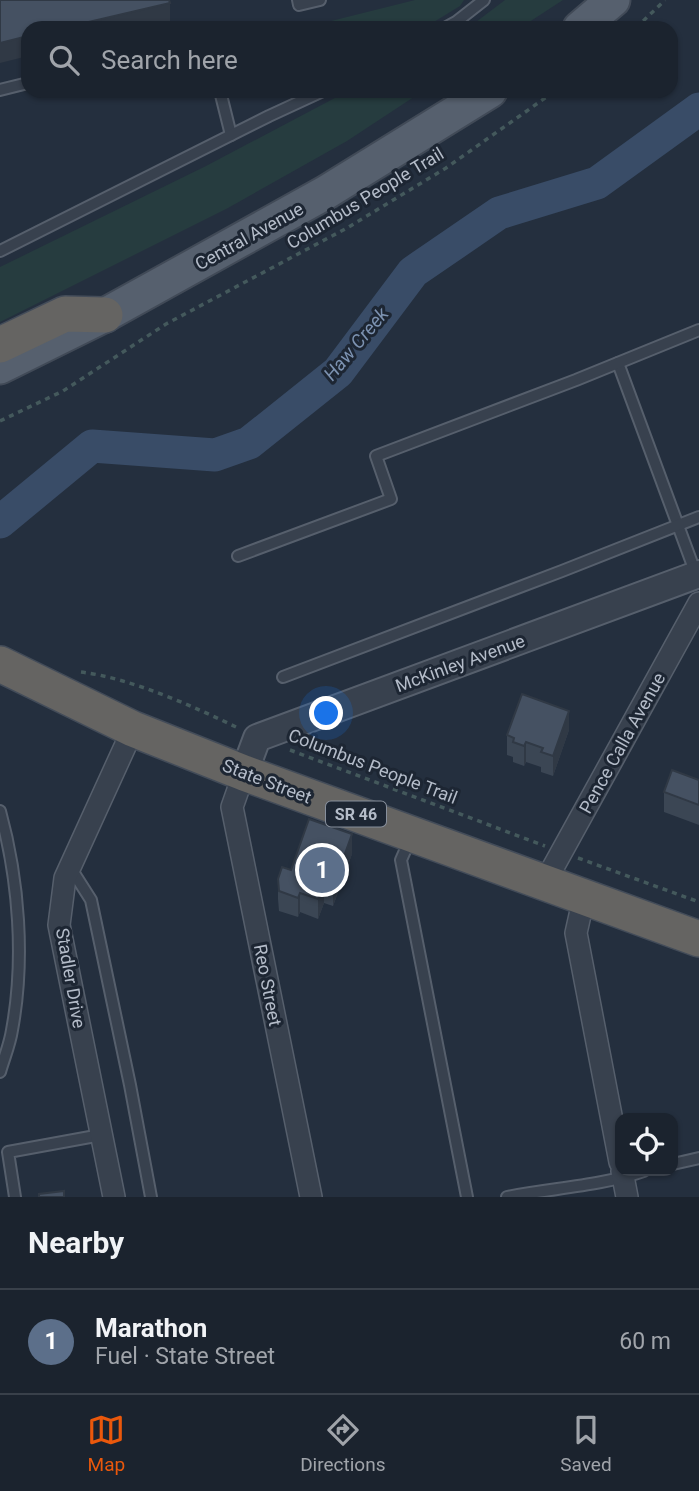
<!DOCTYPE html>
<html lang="en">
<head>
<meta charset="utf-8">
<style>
	body { margin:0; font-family:Roboto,sans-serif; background:#242b36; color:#f1f3f6 }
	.controls { position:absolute; right:21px; bottom:21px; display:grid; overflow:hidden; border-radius:14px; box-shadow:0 2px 5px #0004 }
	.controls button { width:63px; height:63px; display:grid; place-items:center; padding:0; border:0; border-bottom:2px solid #39404a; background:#1b232e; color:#f1f3f6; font:35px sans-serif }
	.you { position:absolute; left:327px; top:714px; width:24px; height:24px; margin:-18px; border:5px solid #fff; border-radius:50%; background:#1a73e8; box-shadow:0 0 0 10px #1a73e833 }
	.badge { display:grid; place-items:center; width:46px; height:46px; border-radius:50%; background:#ea580c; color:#fff; font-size:23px; font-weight:700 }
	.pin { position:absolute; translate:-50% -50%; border:4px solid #fff; box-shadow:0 2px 7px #0006 }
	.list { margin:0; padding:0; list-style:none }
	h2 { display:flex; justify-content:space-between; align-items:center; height:91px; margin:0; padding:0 28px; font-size:30px }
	h2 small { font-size:23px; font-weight:400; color:#a0a4aa }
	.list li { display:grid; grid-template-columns:46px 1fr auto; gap:21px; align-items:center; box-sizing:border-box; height:105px; padding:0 28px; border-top:2px solid #39404a }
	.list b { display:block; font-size:26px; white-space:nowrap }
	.list p { margin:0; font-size:23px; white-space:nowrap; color:#a0a4aa }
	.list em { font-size:23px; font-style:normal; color:#a0a4aa }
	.icon { flex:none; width:38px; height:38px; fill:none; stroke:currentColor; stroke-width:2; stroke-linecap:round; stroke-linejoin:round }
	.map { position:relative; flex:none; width:699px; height:1197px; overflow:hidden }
	.search { position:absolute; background:#1b232e; box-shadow:0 2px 5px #0004; left:21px; right:21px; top:21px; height:77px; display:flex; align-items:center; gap:18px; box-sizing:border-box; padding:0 24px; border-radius:21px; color:#a0a4aa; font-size:26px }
	.sheet { height:196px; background:#1b232e }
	nav { display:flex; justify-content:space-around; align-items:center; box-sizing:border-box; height:98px; border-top:2px solid #39404a; background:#1b232e; font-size:19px; color:#a0a4aa }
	nav a { display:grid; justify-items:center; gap:4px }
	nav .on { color:#ea580c }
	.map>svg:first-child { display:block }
	.green { fill:#263c3f }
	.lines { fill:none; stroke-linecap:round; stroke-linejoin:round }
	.river { stroke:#394c67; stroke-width:33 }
	.service-casing { stroke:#565f6c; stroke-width:14 }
	.minor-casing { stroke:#565f6c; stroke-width:24 }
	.tertiary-casing { stroke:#565f6c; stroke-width:30 }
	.primary-casing { stroke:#414a57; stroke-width:37 }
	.trunk-casing { stroke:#434c59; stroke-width:38 }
	.path { stroke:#44595c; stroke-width:3.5; stroke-dasharray:5 5; stroke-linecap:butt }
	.service { stroke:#38414e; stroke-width:10 }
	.minor { stroke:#38414e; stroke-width:21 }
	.tertiary { stroke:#38414e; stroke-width:26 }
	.primary { stroke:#56606e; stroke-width:33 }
	.trunk { stroke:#656462; stroke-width:35 }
	.wall { fill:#3b4654 }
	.shaded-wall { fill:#303945 }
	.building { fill:#455162; stroke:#303945; stroke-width:2 }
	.labels { text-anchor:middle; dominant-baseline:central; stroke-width:6; stroke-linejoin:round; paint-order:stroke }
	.shield { fill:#1d2633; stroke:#878f9c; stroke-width:2 }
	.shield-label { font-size:16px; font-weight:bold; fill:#b4bcc9 }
	.street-label { font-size:18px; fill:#b4bcc9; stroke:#1d2633 }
	.water-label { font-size:19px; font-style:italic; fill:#7c92b1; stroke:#1d2633 }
</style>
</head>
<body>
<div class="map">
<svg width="699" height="1197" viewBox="0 0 699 1197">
	<rect width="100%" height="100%" fill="#242f3e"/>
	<g class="green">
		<polygon points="415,0 464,0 460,6 424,28 322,28 331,21"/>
		<polygon points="505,0 563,0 520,28 468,28"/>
		<polygon points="348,91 423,91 347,141 228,208 0,322 0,267 206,166"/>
	</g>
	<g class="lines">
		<polyline class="river" points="0,522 92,446 215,455 249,443 338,372 413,272 499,213 597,183 699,109"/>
		<defs>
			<g id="service">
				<polyline points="298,0 299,5 320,0"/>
				<polyline points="445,28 456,22 484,0"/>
				<polyline points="0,90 28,83"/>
				<polyline points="220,91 231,135"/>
				<polyline points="0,251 269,116 323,91"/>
				<polyline points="618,363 696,574"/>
				<polyline points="238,556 391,499 376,456 576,380 699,330"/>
				<polyline points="283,677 562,571 699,517"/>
				<path d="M0 811C19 880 25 960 12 1030 10 1044 4 1058 0 1072"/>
				<polyline points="411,837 401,860 467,1197"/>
				<polyline points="70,867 91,900 130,1085 151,1197"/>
				<polyline points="673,1164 699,1158"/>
				<polyline points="15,1197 8,1152 101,1135"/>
				<path d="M507 1197C552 1188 601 1186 644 1171"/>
			</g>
			<g id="minor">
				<polyline points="244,773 232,807 311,1197"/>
				<polyline points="545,882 699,603"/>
				<polyline points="584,897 576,933 620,1162"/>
				<polyline points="622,1171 627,1197"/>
				<polyline points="114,1197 59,925 65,878 133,729"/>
			</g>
			<polyline id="tertiary" points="244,773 257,738 699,574"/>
			<g id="primary">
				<polyline points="580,28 613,0"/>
				<polyline points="0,367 105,315 325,193 490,91"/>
			</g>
			<g id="trunk">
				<polyline points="0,345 65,314 105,315"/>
				<polyline points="0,664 133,729 244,773 699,939"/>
			</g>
		</defs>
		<use href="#service" class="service-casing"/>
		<use href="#minor" class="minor-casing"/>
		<use href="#tertiary" class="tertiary-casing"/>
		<use href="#primary" class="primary-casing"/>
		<use href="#trunk" class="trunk-casing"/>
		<g class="path">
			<polyline points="636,28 665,0"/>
			<polyline points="0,421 63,391 166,324 347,228 446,168 555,91"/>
			<path d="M81 672C130 678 193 706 238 728"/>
			<polyline points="290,750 545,846"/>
			<polyline points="578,858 699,902"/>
		</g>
		<use href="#service" class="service"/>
		<use href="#minor" class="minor"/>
		<use href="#tertiary" class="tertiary"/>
		<use href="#primary" class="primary"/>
		<use href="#trunk" class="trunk"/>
	</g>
	<g class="wall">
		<polygon points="569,730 553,776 541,772 541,767 526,762 524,766 513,762 513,757 507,755 507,735"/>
		<polygon points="699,780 699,825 664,812 664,792"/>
		<polygon points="352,854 333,906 324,903 318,919 300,912 298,917 279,911 278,899 278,879 291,870"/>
	</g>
	<g class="shaded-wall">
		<polygon points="170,3 170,22 146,28 63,28"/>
		<polygon points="28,36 28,56 0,63 0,43"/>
		<polygon points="569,711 569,730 553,776 553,756"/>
		<polygon points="526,742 526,762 524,766 524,746"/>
		<polygon points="352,834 352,854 333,906 333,887"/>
		<polygon points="324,883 324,903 318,919 318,899"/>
		<polygon points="300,893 300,912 298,917 298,898"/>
	</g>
	<g class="building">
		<polygon points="0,0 169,0 170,3 63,28 28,28 28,36 0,43"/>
		<polygon points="522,694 569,711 553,756 541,752 543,748 526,742 524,746 513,742 514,738 507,735"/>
		<polygon points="672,770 699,780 699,805 664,792"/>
		<polygon points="309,819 352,834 333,887 324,883 318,899 300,893 298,898 279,891 278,879 282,867 291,870"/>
		<polygon points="64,1191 64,1197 39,1197 39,1194"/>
	</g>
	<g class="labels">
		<rect class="shield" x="326" y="801.5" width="60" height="25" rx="5"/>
		<g class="shield-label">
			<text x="356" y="814">SR 46</text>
		</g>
		<g class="street-label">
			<text transform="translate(365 198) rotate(-31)">Columbus People Trail</text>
			<text transform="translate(249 236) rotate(-29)">Central Avenue</text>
			<text transform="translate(460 663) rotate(-20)">McKinley Avenue</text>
			<text transform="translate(622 743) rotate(-61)">Pence Calla Avenue</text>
			<text transform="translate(373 766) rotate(21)">Columbus People Trail</text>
			<text transform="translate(267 781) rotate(21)">State Street</text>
			<text transform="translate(71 978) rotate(80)">Stadler Drive</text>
			<text transform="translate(268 985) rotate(79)">Reo Street</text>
		</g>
		<g class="water-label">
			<text transform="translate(356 344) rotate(-50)">Haw Creek</text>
		</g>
	</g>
</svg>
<div class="controls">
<button><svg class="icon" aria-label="locate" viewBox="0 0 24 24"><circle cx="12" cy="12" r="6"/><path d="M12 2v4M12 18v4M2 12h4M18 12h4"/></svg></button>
</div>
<div class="you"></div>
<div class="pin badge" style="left:322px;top:870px;background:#5c6f8a">1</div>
<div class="search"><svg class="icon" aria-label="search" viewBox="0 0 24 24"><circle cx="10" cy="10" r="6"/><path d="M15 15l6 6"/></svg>Search here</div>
</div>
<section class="sheet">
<h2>Nearby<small></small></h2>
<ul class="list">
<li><span class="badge" style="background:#5c6f8a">1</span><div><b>Marathon</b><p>Fuel · State Street</p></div><em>60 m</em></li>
</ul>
</section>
<nav>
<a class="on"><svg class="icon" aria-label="map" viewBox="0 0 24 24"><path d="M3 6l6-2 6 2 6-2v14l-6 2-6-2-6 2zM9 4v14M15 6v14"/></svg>Map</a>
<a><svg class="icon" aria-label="directions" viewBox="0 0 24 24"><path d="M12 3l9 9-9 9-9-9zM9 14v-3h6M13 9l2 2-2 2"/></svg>Directions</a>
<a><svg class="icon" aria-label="saved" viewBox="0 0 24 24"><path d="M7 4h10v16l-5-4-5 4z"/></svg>Saved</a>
</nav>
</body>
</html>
